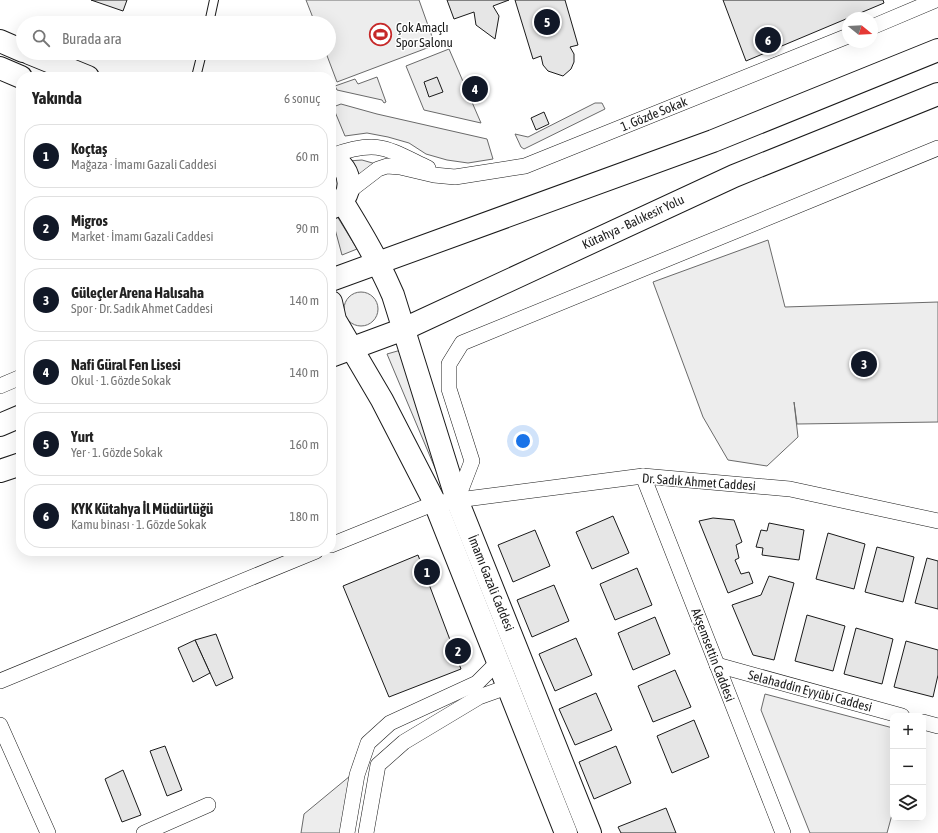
<!DOCTYPE html>
<html lang="tr">
<head>
<meta charset="utf-8">
<style>
	body { margin:0; font-family:"Asap Condensed",sans-serif; background:#f2f2f2; color:#222 }
	.controls { position:absolute; right:12px; bottom:12px; display:grid; overflow:hidden; border-radius:8px; box-shadow:0 4px 16px #0002 }
	.controls button { width:36px; height:36px; display:grid; place-items:center; padding:0; border:0; border-bottom:1px solid #e0e0e0; background:#fff; color:#222; font:20px sans-serif }
	.compass { position:absolute; left:842px; top:12px; width:36px; height:36px; border-radius:50%; background:#fff; box-shadow:0 4px 16px #0002; rotate:108deg }
	.you { position:absolute; left:523px; top:441px; width:14px; height:14px; margin:-10px; border:3px solid #fff; border-radius:50%; background:#1a73e8; box-shadow:0 0 0 6px #1a73e833 }
	.badge { display:grid; place-items:center; width:26px; height:26px; border-radius:50%; background:#111827; color:#fff; font-size:13px; font-weight:700 }
	.pin { position:absolute; translate:-50% -50%; border:2px solid #fff; box-shadow:0 1px 4px #0006 }
	.list { margin:0; padding:0; list-style:none }
	h2 { display:flex; justify-content:space-between; align-items:center; height:52px; margin:0; padding:0 16px; font-size:17px }
	h2 small { font-size:13px; font-weight:400; color:#767676 }
	.list li { display:grid; grid-template-columns:26px 1fr auto; gap:12px; align-items:center; box-sizing:border-box; height:64px; margin:0 8px 8px; padding:0 8px; border:1px solid #e0e0e0; border-radius:16px }
	.list b { display:block; font-size:15px; white-space:nowrap }
	.list p { margin:0; font-size:13px; white-space:nowrap; color:#767676 }
	.list em { font-size:13px; font-style:normal; color:#767676 }
	.icon { flex:none; width:22px; height:22px; fill:none; stroke:currentColor; stroke-width:2; stroke-linecap:round; stroke-linejoin:round }
	.map { position:relative; flex:none; width:938px; height:833px; overflow:hidden }
	.search { position:absolute; background:#fff; box-shadow:0 4px 16px #0002; left:16px; top:16px; width:320px; height:44px; display:flex; align-items:center; gap:10px; box-sizing:border-box; padding:0 14px; border-radius:22px; color:#767676; font-size:15px }
	.panel { position:absolute; background:#fff; box-shadow:0 4px 16px #0002; left:16px; top:72px; width:320px; height:484px; border-radius:16px }
	.map>svg:first-child { display:block }
	.built { fill:#ededed; stroke:#6a6a6a }
	.building { fill:#e6e6e6; stroke:#1a1a1a }
	.lines { fill:none; stroke-linecap:round; stroke-linejoin:round }
	.lane-casing { stroke:#1a1a1a; stroke-width:10 }
	.street-casing { stroke:#1a1a1a; stroke-width:16 }
	.secondary-casing { stroke:#1a1a1a; stroke-width:24 }
	.highway-casing { stroke:#1a1a1a; stroke-width:24 }
	.lane { stroke:#fff; stroke-width:8 }
	.street { stroke:#fff; stroke-width:15 }
	.secondary { stroke:#fff; stroke-width:22 }
	.highway { stroke:#fff; stroke-width:22 }
	.labels { text-anchor:middle; dominant-baseline:central; stroke-width:3; stroke-linejoin:round; paint-order:stroke }
	.poi-label { font-size:13px; fill:#1a1a1a; stroke:#fff; text-anchor:start }
	.street-label { font-size:13px; fill:#1a1a1a; stroke:#fff }
</style>
</head>
<body>
<div class="map">
<svg width="938" height="833" viewBox="0 0 938 833">
	<rect width="100%" height="100%" fill="#fff"/>
	<g class="built">
		<polygon points="306,0 419,0 435,45 337,82 326,53 329,53 329,23 315,23"/>
		<polygon points="449,49 481,123 424,110 406,66"/>
		<polygon points="377,77 386,102 384,103 382,100 337,90 335,86 355,79 358,84"/>
		<polygon points="595,103 602,103 605,109 524,149 521,147 515,134 528,137"/>
		<polygon points="341,104 377,114 487,139 493,159 468,163 447,160 426,154 409,143 388,137 367,133 345,136 333,107"/>
		<polygon points="362,160 376,164 354,181 348,161"/>
		<polygon points="337,216 357,249 342,255 332,218"/>
		<polygon points="768,240 785,307 938,302 938,422 797,424 794,402 798,437 767,466 728,460 703,417 653,282"/>
		<circle cx="361" cy="309" r="17"/>
		<polygon points="401,350 440,480 387,354"/>
		<polygon points="765,694 893,728 893,811 887,833 810,833 761,710"/>
		<polygon points="350,776 343,833 301,833 304,814"/>
	</g>
	<g class="building">
		<polygon points="91,0 127,0 123,11"/>
		<polygon points="447,0 509,0 493,6 499,16 495,39 476,25 474,12 454,19"/>
		<polygon points="515,0 565,0 578,45 570,47 574,54 574,62 571,69 563,76 548,71 543,65 541,56 533,59"/>
		<polygon points="723,0 883,0 884,3 746,61"/>
		<polygon points="437,77 443,92 429,97 424,82"/>
		<polygon points="544,112 549,124 536,130 531,118"/>
		<polygon points="613,516 629,553 592,569 576,532"/>
		<polygon points="713,518 734,520 742,542 736,545 739,558 735,560 741,574 749,572 753,583 728,593 699,521"/>
		<polygon points="769,523 804,530 799,560 762,555 763,548 756,547 761,530 767,531"/>
		<polygon points="535,530 550,566 513,582 498,545"/>
		<polygon points="828,533 865,544 854,589 816,579"/>
		<polygon points="877,547 914,557 903,602 865,592"/>
		<polygon points="418,555 461,669 389,697 343,586"/>
		<polygon points="927,558 938,561 938,609 915,603"/>
		<polygon points="637,568 652,605 615,620 600,584"/>
		<polygon points="769,576 794,583 774,660 753,655 732,605 761,595"/>
		<polygon points="554,585 569,621 532,637 517,600"/>
		<polygon points="807,615 845,626 833,671 795,661"/>
		<polygon points="655,617 670,654 633,670 618,633"/>
		<polygon points="856,628 893,639 882,684 844,674"/>
		<polygon points="216,634 233,678 216,686 195,640"/>
		<polygon points="576,638 592,675 555,691 539,654"/>
		<polygon points="195,640 210,673 193,682 178,648"/>
		<polygon points="906,641 938,650 938,675 933,697 894,687"/>
		<polygon points="675,670 691,707 653,722 638,686"/>
		<polygon points="596,693 612,730 575,745 559,709"/>
		<polygon points="694,720 709,757 672,773 657,736"/>
		<polygon points="165,746 182,790 167,796 150,751"/>
		<polygon points="616,746 631,783 594,799 579,762"/>
		<polygon points="123,770 141,815 122,822 105,779"/>
		<polygon points="666,808 676,833 621,833 618,827"/>
	</g>
	<g class="lines">
		<defs>
			<g id="lane">
				<polyline points="209,23 214,0"/>
				<polyline points="196,77 202,53"/>
			</g>
			<g id="street">
				<polyline points="872,27 936,0"/>
				<path d="M331 156C378 139 386 148 428 168"/>
				<polyline points="348,192 378,169 387,166 400,167 434,175 455,177 525,166 848,36"/>
				<polyline points="0,386 21,377"/>
				<polyline points="643,476 783,833"/>
				<polyline points="457,500 472,461 449,389 449,364 462,343 938,148"/>
				<polyline points="331,545 435,503 643,476 790,489 938,521"/>
				<polyline points="717,665 902,716"/>
				<polyline points="0,681 316,551"/>
				<polyline points="923,722 938,726"/>
				<polyline points="0,725 48,833"/>
				<polyline points="144,833 208,805"/>
				<polyline points="347,833 357,775 368,743 390,723 477,683 497,663"/>
				<polyline points="366,833 378,765 404,742 479,697 507,687"/>
			</g>
			<g id="secondary">
				<polyline points="0,41 23,51"/>
				<polyline points="29,53 88,77"/>
				<polyline points="0,68 21,77"/>
				<path d="M331 158C354 168 355 199 331 208"/>
				<path d="M342 201C361 232 379 262 393 295L457 500 590 833"/>
				<polyline points="331,302 335,320 382,400 435,503 566,833"/>
			</g>
			<g id="highway">
				<polyline points="331,280 713,141 938,50"/>
				<polyline points="331,356 404,329 734,176 938,94"/>
				<polyline points="0,425 21,416"/>
				<polyline points="0,471 21,464"/>
			</g>
		</defs>
		<use href="#lane" class="lane-casing"/>
		<use href="#street" class="street-casing"/>
		<use href="#secondary" class="secondary-casing"/>
		<use href="#highway" class="highway-casing"/>
		<use href="#lane" class="lane"/>
		<use href="#street" class="street"/>
		<use href="#secondary" class="secondary"/>
		<use href="#highway" class="highway"/>
	</g>
	<defs>
		<symbol id="stadium-ring" viewBox="-11 -11 22 22"><circle r="9.5" fill="#fff" stroke="#c62828" stroke-width="1.5"/><path d="M0-5a6.5 5 0 1 0 0 10a6.5 5 0 1 0 0-10ZM-3.5-1.8h7v3.6h-7Z" fill="#c62828"/></symbol>
	</defs>
	<g fill-rule="evenodd">
		<use href="#stadium-ring" x="368" y="22" width="25" height="25"/>
	</g>
	<g class="labels">
		<g class="poi-label">
			<text x="396" y="27">Çok Amaçlı<tspan x="396" dy="15">Spor Salonu</tspan></text>
		</g>
		<g class="street-label">
			<text transform="translate(654 114) rotate(-22)">1. Gözde Sokak</text>
			<text transform="translate(633 222) rotate(-25)">Kütahya - Balıkesir Yolu</text>
			<text transform="translate(699 482) rotate(4)">Dr. Sadık Ahmet Caddesi</text>
			<text transform="translate(491 583) rotate(68)">İmamı Gazali Caddesi</text>
			<text transform="translate(713 655) rotate(69)">Akşemsettin Caddesi</text>
			<text transform="translate(810 691) rotate(15)">Selahaddin Eyyübi Caddesi</text>
		</g>
	</g>
</svg>
<div class="controls">
<button>+</button>
<button>−</button>
<button><svg class="icon" aria-label="layers" viewBox="0 0 24 24"><path d="M12 4l9 5-9 5-9-5zM3 14l9 5 9-5"/></svg></button>
</div>
<svg class="compass" viewBox="-18 -18 36 36"><path d="M0-13l5 13h-10z" fill="#e53935"/><path d="M0 13l5-13h-10z" fill="#767676"/></svg>
<div class="you"></div>
<div class="pin badge" style="left:427px;top:572px">1</div>
<div class="pin badge" style="left:458px;top:651px">2</div>
<div class="pin badge" style="left:864px;top:364px">3</div>
<div class="pin badge" style="left:475px;top:89px">4</div>
<div class="pin badge" style="left:547px;top:22px">5</div>
<div class="pin badge" style="left:768px;top:40px">6</div>
<div class="search"><svg class="icon" aria-label="search" viewBox="0 0 24 24"><circle cx="10" cy="10" r="6"/><path d="M15 15l6 6"/></svg>Burada ara</div>
<section class="panel">
<h2>Yakında<small>6 sonuç</small></h2>
<ul class="list">
<li><span class="badge">1</span><div><b>Koçtaş</b><p>Mağaza · İmamı Gazali Caddesi</p></div><em>60 m</em></li>
<li><span class="badge">2</span><div><b>Migros</b><p>Market · İmamı Gazali Caddesi</p></div><em>90 m</em></li>
<li><span class="badge">3</span><div><b>Güleçler Arena Halısaha</b><p>Spor · Dr. Sadık Ahmet Caddesi</p></div><em>140 m</em></li>
<li><span class="badge">4</span><div><b>Nafi Güral Fen Lisesi</b><p>Okul · 1. Gözde Sokak</p></div><em>140 m</em></li>
<li><span class="badge">5</span><div><b>Yurt</b><p>Yer · 1. Gözde Sokak</p></div><em>160 m</em></li>
<li><span class="badge">6</span><div><b>KYK Kütahya İl Müdürlüğü</b><p>Kamu binası · 1. Gözde Sokak</p></div><em>180 m</em></li>
</ul>
</section>
</div>
</body>
</html>
